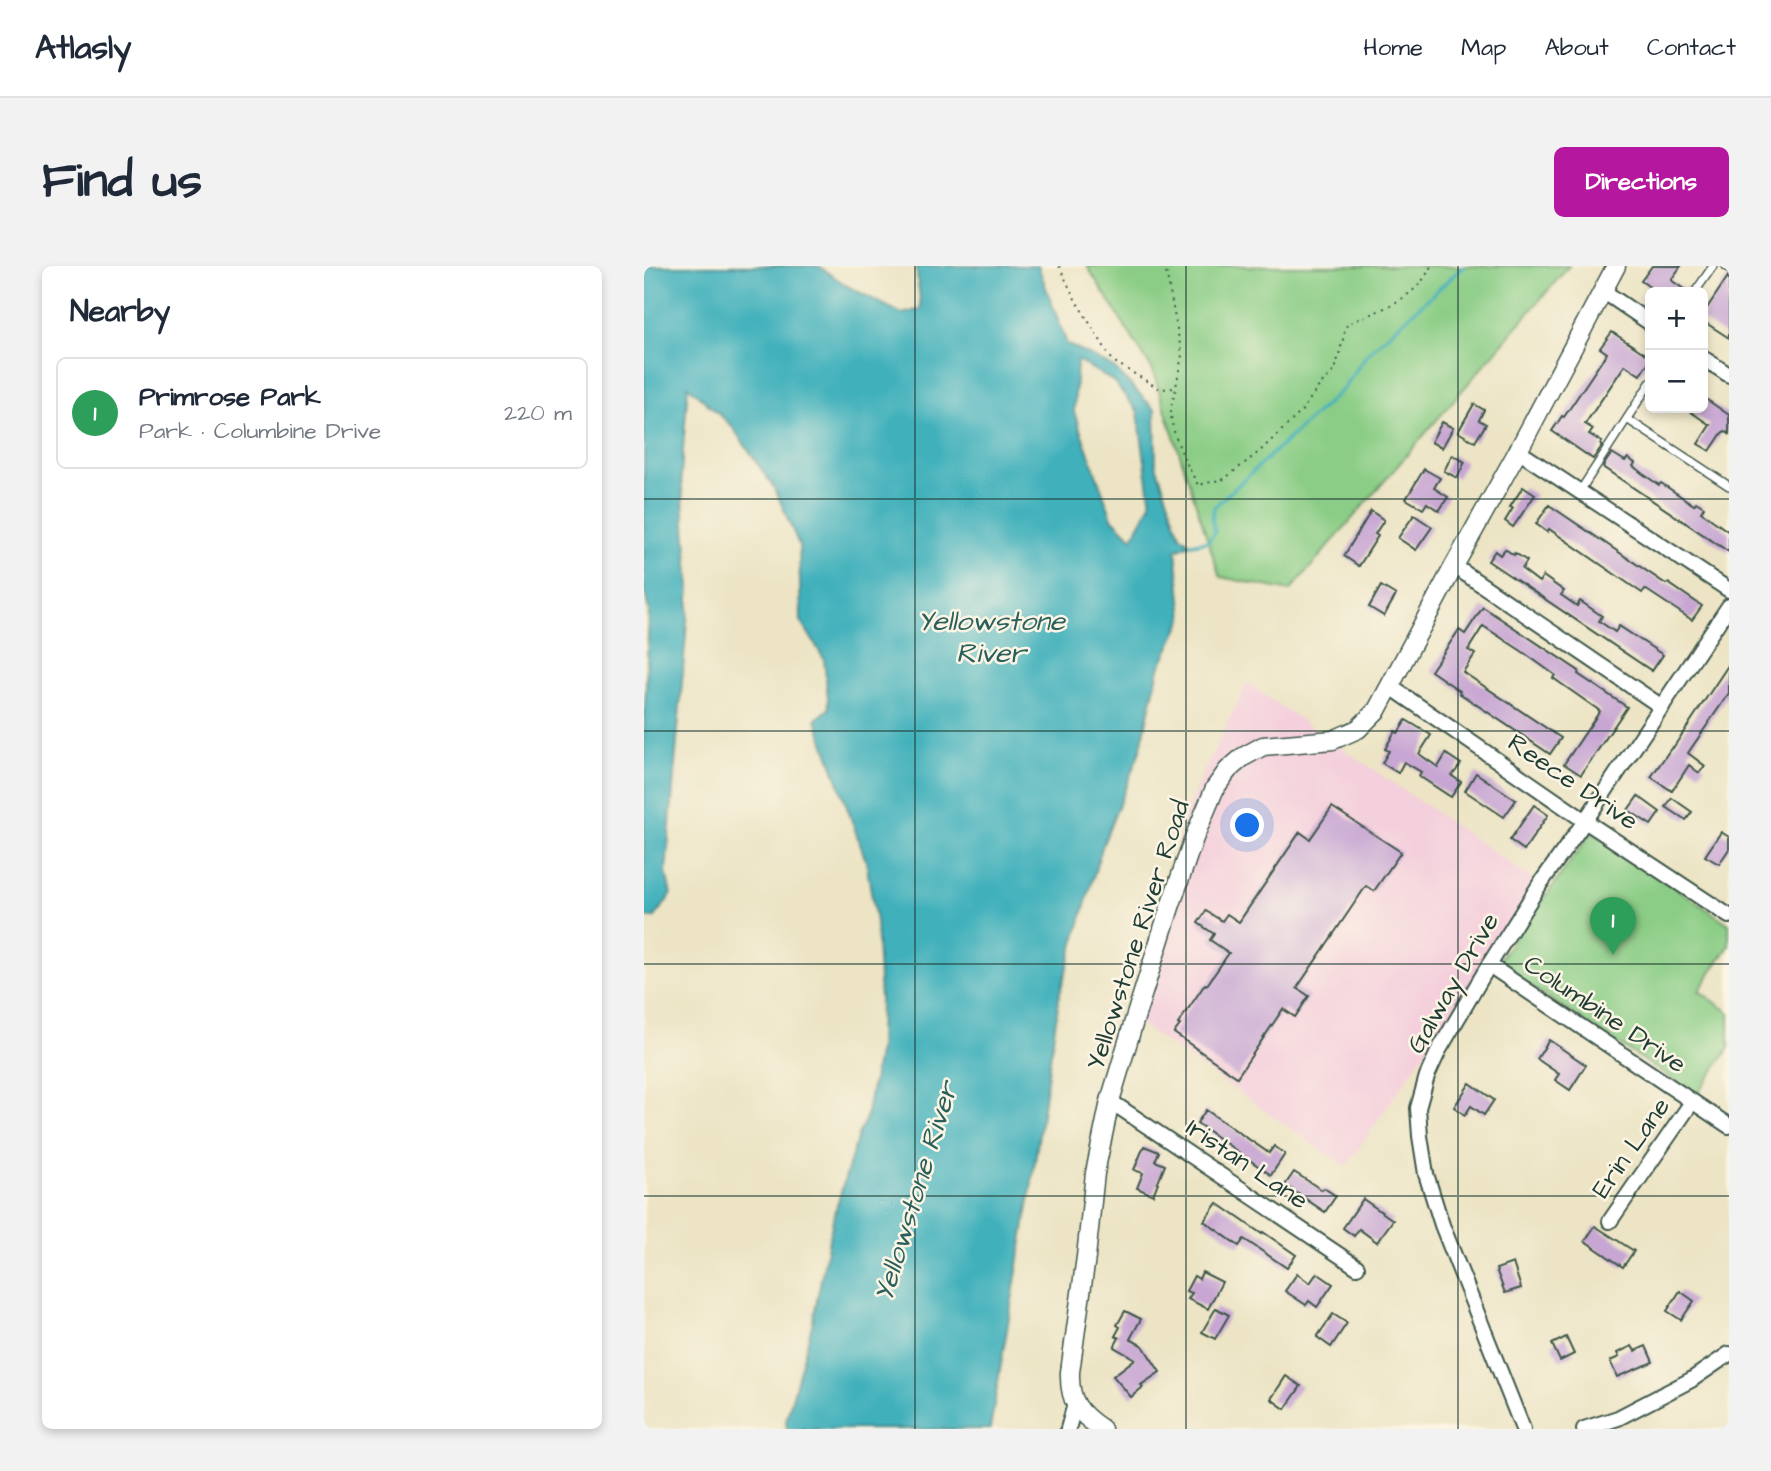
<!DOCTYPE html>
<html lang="en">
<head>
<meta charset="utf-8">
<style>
	body { margin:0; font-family:"Architects Daughter",sans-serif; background:#f2f2f3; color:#1f2937 }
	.controls { position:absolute; right:21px; top:21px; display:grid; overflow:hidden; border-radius:10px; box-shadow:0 4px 10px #0003 }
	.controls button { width:63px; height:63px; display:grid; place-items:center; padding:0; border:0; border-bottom:2px solid #e0e1e3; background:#fff; color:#1f2937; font:35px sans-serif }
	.you { position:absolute; left:604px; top:560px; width:24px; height:24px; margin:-18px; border:5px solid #fff; border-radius:50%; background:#1a73e8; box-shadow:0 0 0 10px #1a73e833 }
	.badge { display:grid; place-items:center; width:46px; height:46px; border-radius:50%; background:#b5179e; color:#fff; font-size:23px; font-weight:700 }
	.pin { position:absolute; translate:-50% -58px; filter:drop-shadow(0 2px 4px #0008) }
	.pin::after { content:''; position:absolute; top:37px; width:24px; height:21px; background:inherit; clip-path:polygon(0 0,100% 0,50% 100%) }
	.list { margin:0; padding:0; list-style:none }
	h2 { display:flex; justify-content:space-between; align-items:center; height:91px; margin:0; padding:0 28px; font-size:30px }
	h2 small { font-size:23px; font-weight:400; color:#747a83 }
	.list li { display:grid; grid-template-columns:46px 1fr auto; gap:21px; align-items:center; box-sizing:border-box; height:112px; margin:0 14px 14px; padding:0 14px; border:2px solid #e0e1e3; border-radius:10px }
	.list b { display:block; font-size:26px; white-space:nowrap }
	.list p { margin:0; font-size:23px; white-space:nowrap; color:#747a83 }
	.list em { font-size:23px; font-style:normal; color:#747a83 }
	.map { position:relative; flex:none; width:1085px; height:1163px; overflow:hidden; border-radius:10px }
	header { display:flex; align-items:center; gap:42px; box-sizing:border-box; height:98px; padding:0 35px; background:#fff; border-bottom:2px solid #e0e1e3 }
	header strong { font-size:33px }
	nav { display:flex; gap:38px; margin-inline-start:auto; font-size:24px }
	.intro { display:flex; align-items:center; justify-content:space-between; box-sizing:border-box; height:168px; padding:0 42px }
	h1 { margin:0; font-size:49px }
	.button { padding:18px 32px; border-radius:10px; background:#b5179e; color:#fff; font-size:24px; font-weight:700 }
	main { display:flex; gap:42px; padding:0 42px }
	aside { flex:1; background:#fff; border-radius:10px; box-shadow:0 4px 10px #0003 }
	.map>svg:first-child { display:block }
	.built { fill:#f4cfdc }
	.green { fill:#8bcd86; stroke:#55855d; stroke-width:2 }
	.water { fill:#41b0bb; stroke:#307678; stroke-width:2; fill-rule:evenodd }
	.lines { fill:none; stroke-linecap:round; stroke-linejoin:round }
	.stream { stroke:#41b0bb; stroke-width:3.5 }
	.building { fill:#c7a6d3 }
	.service-casing { stroke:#3e564a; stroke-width:10 }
	.minor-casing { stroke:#3e564a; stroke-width:18 }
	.tertiary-casing { stroke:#3e564a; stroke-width:21 }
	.path { stroke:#3e564a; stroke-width:2; stroke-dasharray:2 5; stroke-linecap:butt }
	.service { stroke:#fff; stroke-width:7 }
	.minor { stroke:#fff; stroke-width:14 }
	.tertiary { stroke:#fff; stroke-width:18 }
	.grid { fill:none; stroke:#1f3d34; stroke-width:2; stroke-opacity:0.55 }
	.labels { text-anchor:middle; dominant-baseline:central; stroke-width:5; stroke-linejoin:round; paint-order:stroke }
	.street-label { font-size:26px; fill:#1f3d34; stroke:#fcf5e5 }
	.water-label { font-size:28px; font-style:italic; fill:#29605c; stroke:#fcf5e5 }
</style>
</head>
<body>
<header>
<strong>Atlasly</strong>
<nav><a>Home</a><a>Map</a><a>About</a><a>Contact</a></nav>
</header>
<div class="intro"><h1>Find us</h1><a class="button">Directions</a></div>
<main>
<aside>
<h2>Nearby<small></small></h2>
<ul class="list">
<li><span class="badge" style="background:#2e9e5b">1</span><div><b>Primrose Park</b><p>Park · Columbine Drive</p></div><em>220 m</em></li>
</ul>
</aside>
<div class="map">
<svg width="1085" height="1163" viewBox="0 0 1085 1163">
	<rect width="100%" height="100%" fill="#fcf5e5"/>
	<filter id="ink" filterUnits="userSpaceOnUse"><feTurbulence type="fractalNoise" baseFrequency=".0143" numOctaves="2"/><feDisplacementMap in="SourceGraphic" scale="14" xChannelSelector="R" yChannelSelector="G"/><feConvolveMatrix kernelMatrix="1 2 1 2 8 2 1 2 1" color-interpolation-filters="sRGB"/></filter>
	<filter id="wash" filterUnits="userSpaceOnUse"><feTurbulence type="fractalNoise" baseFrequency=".00686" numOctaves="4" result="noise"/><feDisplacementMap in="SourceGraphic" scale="28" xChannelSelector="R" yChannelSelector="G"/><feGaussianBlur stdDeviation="1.57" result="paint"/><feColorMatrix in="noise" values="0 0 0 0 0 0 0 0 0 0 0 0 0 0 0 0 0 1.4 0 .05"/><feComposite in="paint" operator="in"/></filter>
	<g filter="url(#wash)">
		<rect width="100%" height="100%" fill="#ece4c4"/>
		<polygon class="built" points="603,417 896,618 702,901 490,754 545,537"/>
		<g class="green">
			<polygon points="443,0 925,0 646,325 576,311 508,103"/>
			<polygon points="948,566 1085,658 1085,680 1055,725 1085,746 1085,782 1053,829 852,698"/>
		</g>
		<path class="water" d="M0 0H174L205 21 258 48 277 43 272 0H394L423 78 469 101 511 144 512 199 536 269 547 278 532 284 539 353 515 402 496 485 458 581 416 726 386 929 346 1163H143L142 1155 168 1059 189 953 214 869 222 852 235 783 236 733 232 656 222 595 172 453 185 443 180 393 157 355 155 279 131 223 87 159 44 120 37 210 46 321 22 606 27 629 11 651 0 652V469L5 344 0 323ZM433 94 470 116 494 146 507 238 488 272 468 252 430 146Z"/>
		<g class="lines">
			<polyline class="stream" points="547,278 564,275 571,266 568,253 570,241 699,123 724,87 820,0"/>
		</g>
		<g id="blocks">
			<g class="building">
				<polygon points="1008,0 1037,0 1027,14 1044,26 1013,26 997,15"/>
				<polygon points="1085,9 1085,72 1059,55 1059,48"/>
				<polygon points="968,66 1006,91 1006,94 996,109 981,99 941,158 949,163 945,168 958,176 956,178 958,180 949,193 908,165 918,150 920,151 963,87 956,82"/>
				<polygon points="1059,131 1085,149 1085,168 1081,165 1078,167 1066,185 1054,178 1066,159 1041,142 1059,142"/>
				<polygon points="830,138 840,144 835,154 842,158 831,176 814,166"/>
				<polygon points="798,156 809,162 798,182 787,176"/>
				<polygon points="968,187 981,195 984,192 991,197 989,200 999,208 1015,219 1017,217 1050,239 1052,236 1060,241 1057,246 1085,266 1085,286 960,202 959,200"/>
				<polygon points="808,189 821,196 813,212 800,205"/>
				<polygon points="780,203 796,212 790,222 804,231 795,245 783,237 779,243 762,233"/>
				<polygon points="879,221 891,229 869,261 861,255 869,242 866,241"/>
				<polygon points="905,239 1022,318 1024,317 1058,340 1048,354 1001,323 998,327 905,263 903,266 892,258"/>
				<polygon points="727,245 740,254 731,268 734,270 715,300 700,290"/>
				<polygon points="770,249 788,261 772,284 754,272"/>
				<polygon points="861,283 870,289 871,287 883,295 878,303 895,316 899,310 920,325 917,329 933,340 936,335 958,350 955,355 971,366 975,360 1019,389 1008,405 844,295 851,285 856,289"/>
				<polygon points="737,320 752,329 740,350 725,341"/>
				<polygon points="839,341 935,405 934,408 983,441 937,509 920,498 956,445 909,412 911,409 876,384 839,360 824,384 831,388 819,406 917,472 906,488 815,427 816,425 787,405 815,364 821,368"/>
				<polygon points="1085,398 1085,427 1044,487 1061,500 1055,507 1045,499 1028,525 1007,511 1028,481 1029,482"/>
				<polygon points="762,454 787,469 775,488 794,501 802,488 817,498 808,510 817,516 807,531 775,510 777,506 760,496 754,507 738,497 745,485 741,483 751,465 754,467"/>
				<polygon points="832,507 872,534 860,551 821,525"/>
				<polygon points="994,530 1016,546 1007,559 984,544"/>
				<polygon points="1028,532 1048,546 1042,554 1022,541"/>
				<polygon points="890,539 904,549 880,584 866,574"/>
				<polygon points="688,541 757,586 730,625 722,620 653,722 665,730 651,751 639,743 593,811 530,767 536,759 534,758 561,718 563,719 585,687 566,674 570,668 554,657 562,645 578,655 583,648 595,656 656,566 666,573"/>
				<polygon points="1077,566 1085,571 1085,583 1075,598 1061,590"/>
				<polygon points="905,774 942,799 926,824 911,814 915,808 893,793"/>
				<polygon points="826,817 850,834 840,849 827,840 821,849 810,841"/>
				<polygon points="562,844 625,887 630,880 641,888 627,909 553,857"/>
				<polygon points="500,880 515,886 511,895 521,899 509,929 493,922 499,907 490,904"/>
				<polygon points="650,906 678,924 680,922 692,930 681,946 641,919"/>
				<polygon points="719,933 749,954 733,976 715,963 710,970 699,962"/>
				<polygon points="573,937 618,968 619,966 652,989 643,1002 600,973 595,980 560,955"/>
				<polygon points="951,960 990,985 979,1001 941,975"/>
				<polygon points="869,997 877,1022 861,1027 852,1003"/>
				<polygon points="558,1006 578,1016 564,1043 544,1033 548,1027 542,1025 550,1010 555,1013"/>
				<polygon points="673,1007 689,1018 673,1041 665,1035 662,1039 641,1025 653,1008 666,1017"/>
				<polygon points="1036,1025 1050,1035 1037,1054 1023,1045"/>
				<polygon points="572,1042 585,1049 571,1073 558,1066"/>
				<polygon points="481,1045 497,1053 486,1073 499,1080 516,1106 497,1119 499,1121 487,1131 469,1110 491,1093 470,1081 475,1072 471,1070 476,1061 473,1059"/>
				<polygon points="689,1048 703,1057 687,1081 673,1071"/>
				<polygon points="922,1071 930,1088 916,1095 908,1078"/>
				<polygon points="988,1080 991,1085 1002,1080 1009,1096 973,1111 966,1095 975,1091 973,1087"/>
				<polygon points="642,1110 657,1120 641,1143 627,1133"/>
			</g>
		</g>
	</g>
	<g filter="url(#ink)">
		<use href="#blocks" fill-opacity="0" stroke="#3e564a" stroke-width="2"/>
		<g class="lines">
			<defs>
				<g id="service">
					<polyline points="1082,0 1085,2"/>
					<polyline points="1051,26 1069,0"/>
					<polyline points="983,153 1085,220"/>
					<polyline points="936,225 1006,117"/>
				</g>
				<g id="minor">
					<polyline points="959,25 1006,57"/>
					<polyline points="1059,92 1085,109"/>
					<polyline points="874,185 1085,324"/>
					<polyline points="810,300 1018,441"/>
					<polyline points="747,421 941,555 1085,650"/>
					<polyline points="845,699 1085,860"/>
					<polyline points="466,835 713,1001"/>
					<polyline points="966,955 1048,836"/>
					<polyline points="424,1163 431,1138"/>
					<polyline points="879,1163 798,959 782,908 776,870 774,842 783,810 795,784 845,699 896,618 941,555 1085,340"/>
					<polyline points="940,1163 974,1152 1047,1114 1085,1088"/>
				</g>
				<path id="tertiary" d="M458 1163C434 1147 425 1135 426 1106L442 991 451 907 466 835 491 752 526 641 550 572 571 522 584 504 599 491 619 480 689 474 714 463 733 444 810 300 874 185 972 0"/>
			</defs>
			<use href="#service" class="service-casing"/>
			<use href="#minor" class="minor-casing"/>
			<use href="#tertiary" class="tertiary-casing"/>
			<g class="path">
				<path d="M415 0 432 35 469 95 516 123 532 122C531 129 527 137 527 144 526 167 543 199 554 219L580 213 615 186 657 146 675 120 691 104 703 58C735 44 772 34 787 0"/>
				<polyline points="521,0 538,89 532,121"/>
			</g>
			<use href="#service" class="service"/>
			<use href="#minor" class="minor"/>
			<use href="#tertiary" class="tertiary"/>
		</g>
	</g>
	<path class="grid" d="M271 0V1163M542 0V1163M814 0V1163M0 233H1085M0 465H1085M0 698H1085M0 930H1085"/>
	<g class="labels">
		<g class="street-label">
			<text transform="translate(929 516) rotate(34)">Reece Drive</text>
			<text transform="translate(494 669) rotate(-72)">Yellowstone River Road</text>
			<text transform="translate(809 717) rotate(-60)">Galway Drive</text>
			<text transform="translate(961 748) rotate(34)">Columbine Drive</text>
			<text transform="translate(987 882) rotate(-55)">Erin Lane</text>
			<text transform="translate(603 898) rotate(34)">Iristan Lane</text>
		</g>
		<g class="water-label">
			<text x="347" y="355">Yellowstone<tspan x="347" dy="32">River</tspan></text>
			<text transform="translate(272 926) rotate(-73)">Yellowstone River</text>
		</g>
	</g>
</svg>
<div class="controls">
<button>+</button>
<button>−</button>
</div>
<div class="you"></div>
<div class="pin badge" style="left:969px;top:689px;background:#2e9e5b">1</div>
</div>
</main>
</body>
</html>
